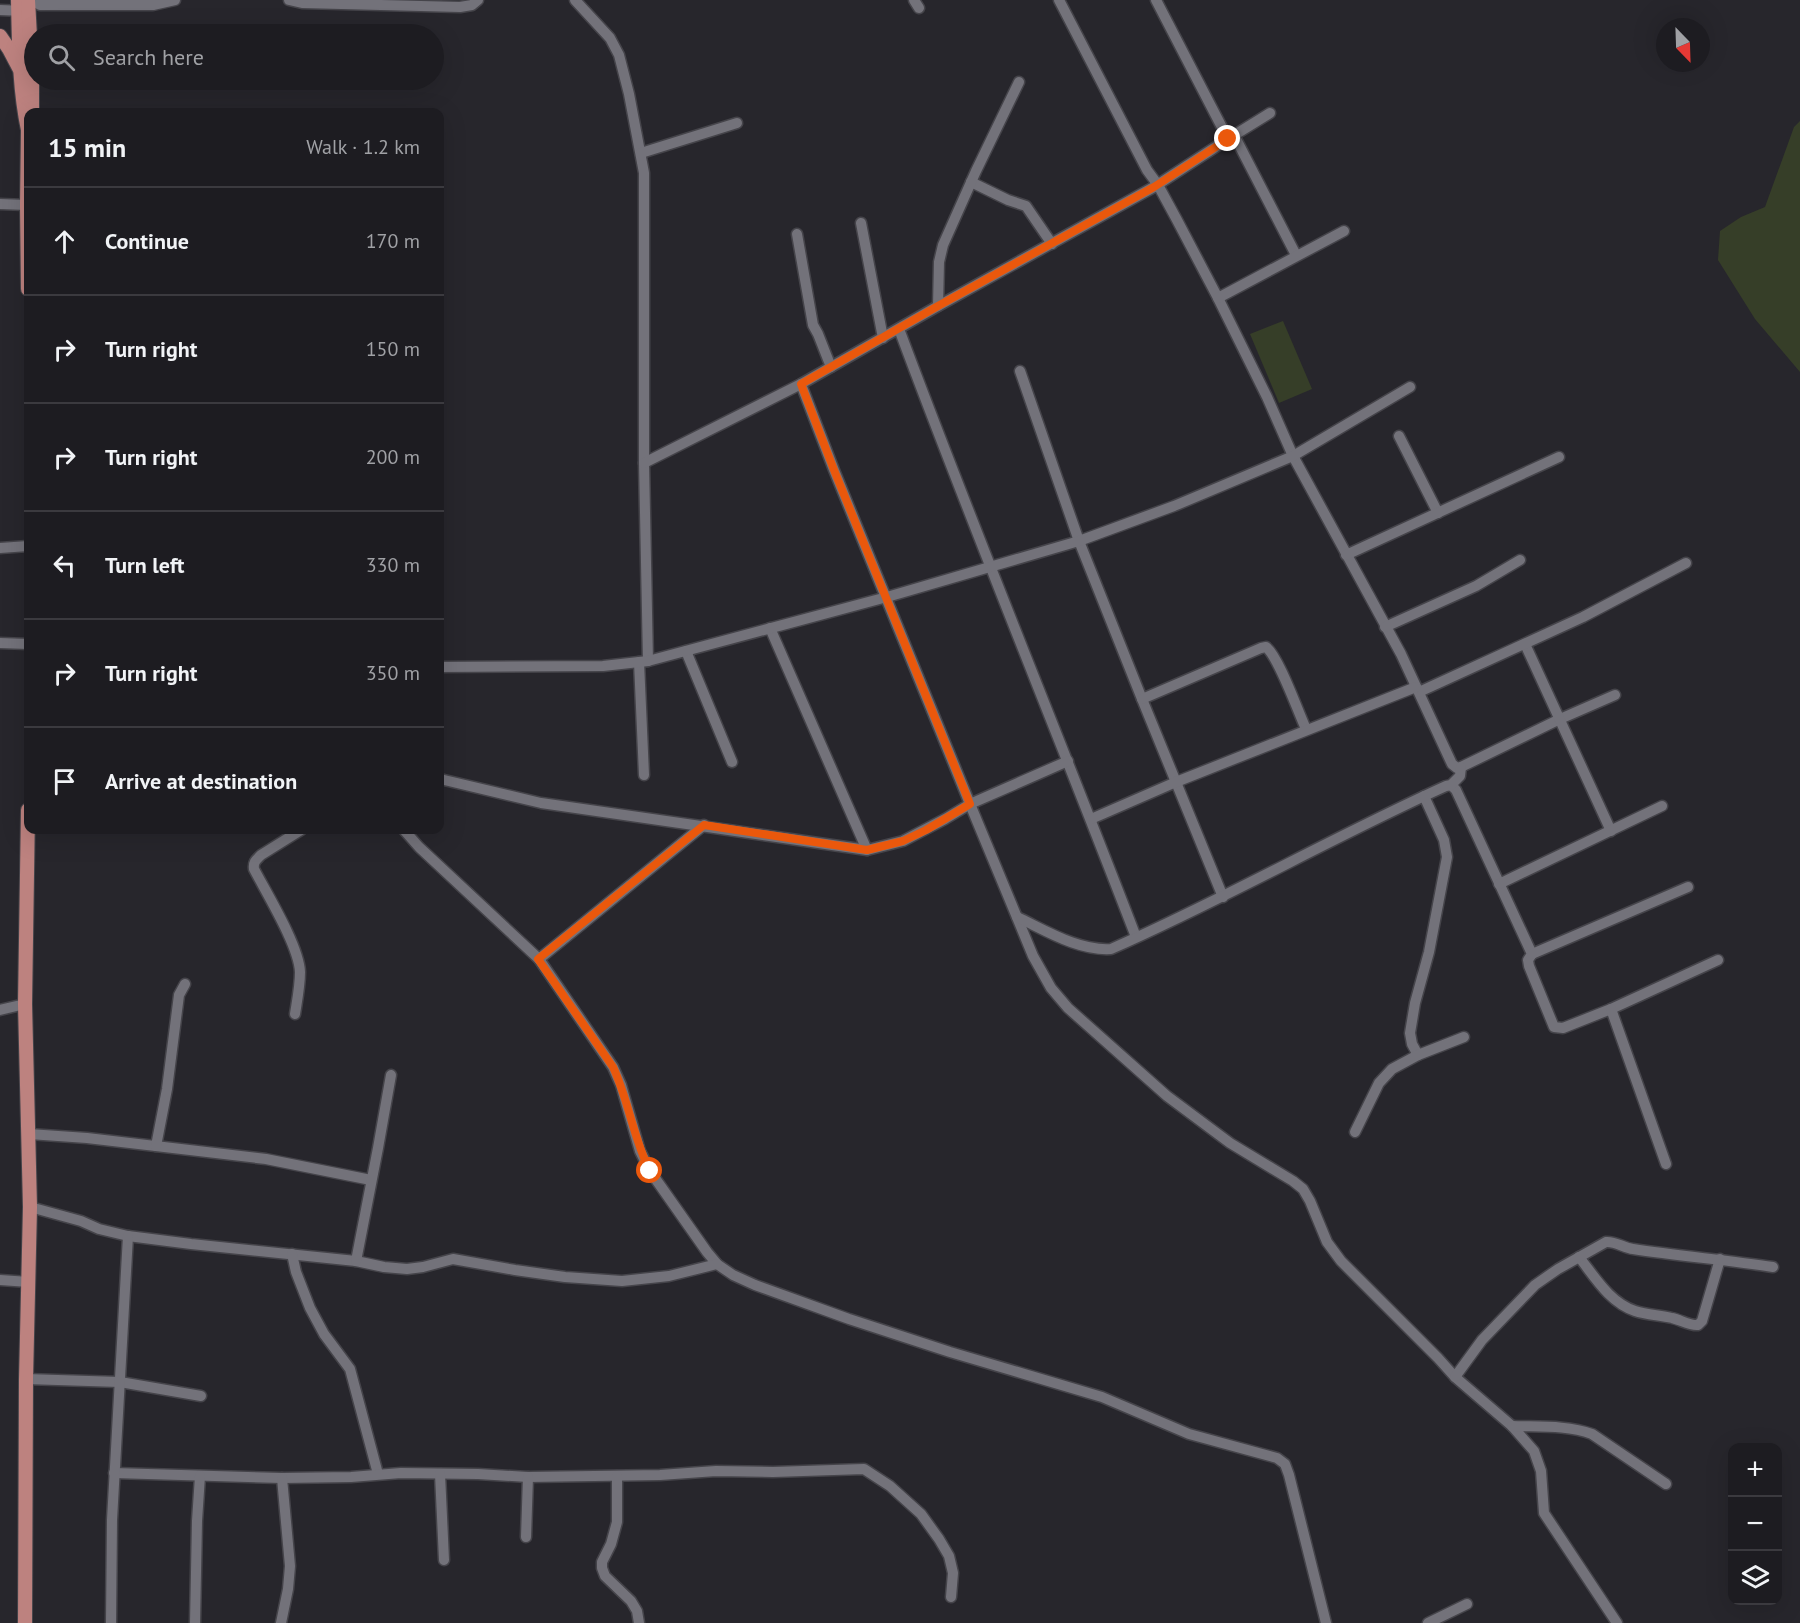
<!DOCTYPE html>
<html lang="en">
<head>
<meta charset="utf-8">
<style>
	body { margin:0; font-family:"PT Sans",sans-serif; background:#25252a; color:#f1f3f6 }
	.controls { position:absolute; right:18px; bottom:18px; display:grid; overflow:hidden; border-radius:12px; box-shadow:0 6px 24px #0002 }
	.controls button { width:54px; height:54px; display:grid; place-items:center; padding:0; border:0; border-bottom:2px solid #3b3a3f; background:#1d1c21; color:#f1f3f6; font:30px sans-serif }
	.compass { position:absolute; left:1656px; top:18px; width:54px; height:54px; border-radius:50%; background:#1d1c21; box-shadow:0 6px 24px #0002; rotate:157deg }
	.stop { position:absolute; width:18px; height:18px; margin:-14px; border:4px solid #ea580c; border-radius:50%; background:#fff }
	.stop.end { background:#ea580c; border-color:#fff; box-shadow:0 2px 6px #0008 }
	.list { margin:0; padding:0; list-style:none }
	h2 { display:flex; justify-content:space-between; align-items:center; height:78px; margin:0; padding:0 24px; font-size:26px }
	h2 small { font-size:20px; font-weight:400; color:#a0a1a5 }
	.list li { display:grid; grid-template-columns:39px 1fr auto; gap:18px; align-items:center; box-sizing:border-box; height:108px; padding:0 24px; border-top:2px solid #3b3a3f }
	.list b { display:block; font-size:22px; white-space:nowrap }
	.list em { font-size:20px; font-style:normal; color:#a0a1a5 }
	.icon { flex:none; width:33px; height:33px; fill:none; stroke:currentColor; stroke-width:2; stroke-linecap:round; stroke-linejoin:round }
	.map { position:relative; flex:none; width:1800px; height:1623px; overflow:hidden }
	.search { position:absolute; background:#1d1c21; box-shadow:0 6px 24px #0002; left:24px; top:24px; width:420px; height:66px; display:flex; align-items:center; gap:15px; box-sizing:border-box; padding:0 21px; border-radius:33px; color:#a0a1a5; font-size:22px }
	.panel { position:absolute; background:#1d1c21; box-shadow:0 6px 24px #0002; left:24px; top:108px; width:420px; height:726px; border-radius:12px }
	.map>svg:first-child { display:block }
	.green { fill:#363e28 }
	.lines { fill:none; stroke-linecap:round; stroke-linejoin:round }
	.minor-casing { stroke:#45444a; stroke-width:13 }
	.major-casing { stroke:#45444a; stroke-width:16 }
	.minor { stroke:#73727a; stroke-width:10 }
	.major { stroke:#bd827f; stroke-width:14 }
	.route { stroke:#ea580c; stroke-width:8 }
</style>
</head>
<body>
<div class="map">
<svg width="1800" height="1623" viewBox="0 0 1800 1623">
	<rect width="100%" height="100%" fill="#27262c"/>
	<g class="green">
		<polygon points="1800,121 1800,372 1755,319 1718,260 1720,231 1741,217 1765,207 1794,127"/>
		<polygon points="1283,321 1312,389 1279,403 1250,334"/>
	</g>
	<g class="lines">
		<defs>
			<g id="minor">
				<polyline points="32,0 40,5 153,5 175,0"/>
				<polyline points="289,0 302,3 460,7 472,5 478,0"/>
				<polyline points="575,0 610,38 619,55 629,94 644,173 644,463 648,661"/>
				<polyline points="914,0 919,8"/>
				<polyline points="1059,0 1147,170 1158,185 1177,220 1218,298 1267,397 1293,456 1401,654 1452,764 1457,768 1461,767 1560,719 1615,695"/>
				<polyline points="1156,0 1228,139 1270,113"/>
				<polyline points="0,10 24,11"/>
				<polyline points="1234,135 1296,255"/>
				<polyline points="641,153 737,123"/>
				<polyline points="971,182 1008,200 1026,206 1052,244"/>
				<polyline points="0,204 27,205"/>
				<polyline points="861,223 883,338"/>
				<polyline points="797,234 813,325 818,334 831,367"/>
				<polyline points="1218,298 1344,231"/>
				<polyline points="938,306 939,262 943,245 976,171 1019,82"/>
				<path d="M899 329C975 533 1058 734 1136 937"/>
				<polyline points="1020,371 1079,541 1142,699 1223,897"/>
				<polyline points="801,384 834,470 970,804 1033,956 1051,988 1068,1008 1167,1096 1230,1143 1293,1181 1303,1189 1310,1201 1327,1242 1341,1261 1438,1358 1455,1377 1512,1426 1534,1451 1541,1471 1544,1513 1617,1623"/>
				<polyline points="1399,436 1438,513"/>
				<polyline points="644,463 801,384 938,306 1154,187 1228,139"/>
				<polyline points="0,548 28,546"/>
				<polyline points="1346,555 1559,457"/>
				<polyline points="1385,627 1476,586 1520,560"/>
				<polyline points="770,628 867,850"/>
				<polyline points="0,643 28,644"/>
				<polyline points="1525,644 1611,831"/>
				<polyline points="686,651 732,762"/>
				<polyline points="639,662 644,775"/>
				<polyline points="440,667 603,666 648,661 887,597 1079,541 1174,506 1293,456 1410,387"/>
				<polyline points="1419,692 1583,617 1686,563"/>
				<path d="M1142 699 1261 648 1266 647C1279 657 1298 712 1306 729"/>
				<polyline points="440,779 541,803 867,850 903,841 945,819 970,804 1068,761"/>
				<polyline points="1451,785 1456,790 1532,954 1528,960 1529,966 1554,1027 1563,1028 1611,1009 1718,960"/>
				<polyline points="1091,819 1176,782 1416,687"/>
				<polyline points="404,830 419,847 539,959 613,1067 621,1085 640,1151 650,1171 707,1252 717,1264 733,1275 755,1285 849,1319 950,1352 1102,1397 1189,1434 1277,1458 1285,1464 1289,1475 1326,1623"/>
				<polyline points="1499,884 1662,806"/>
				<path d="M1017 917C1045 930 1078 951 1111 949 1225 899 1333 837 1446 786L1451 785 1460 776 1461 767"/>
				<polyline points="1532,954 1688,887"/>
				<polyline points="539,959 704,825"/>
				<polyline points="1611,1009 1666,1164"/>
				<polyline points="0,1010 25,1004"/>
				<path d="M295 1014C297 1001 300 986 300 972 299 946 267 894 254 869 253 862 256 860 261 855L301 830"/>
				<polyline points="1418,1055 1412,1044 1410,1033 1415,1003 1429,952 1447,857 1444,840 1424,796"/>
				<polyline points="1355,1132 1379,1083 1392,1069 1418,1055 1464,1037"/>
				<polyline points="29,1134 87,1138 266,1159 371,1180"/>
				<polyline points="156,1146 167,1089 179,995 185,984"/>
				<polyline points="30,1207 81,1221 99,1229 128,1236 191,1244 356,1261 384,1267 407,1269 423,1267 453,1259 515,1270 565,1277 622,1281 669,1276 717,1264"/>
				<polyline points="292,1254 296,1272 310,1308 324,1334 350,1369 378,1474"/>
				<path d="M1579 1257C1595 1277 1609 1302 1635 1311 1647 1315 1660 1315 1672 1318 1681 1320 1690 1326 1698 1325L1702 1321 1720 1259"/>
				<polyline points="356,1261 378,1148 391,1075"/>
				<polyline points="0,1280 29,1282"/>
				<path d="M1455 1377 1482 1340 1535 1285 1558 1269 1606 1242C1615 1241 1624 1248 1633 1249 1679 1256 1726 1260 1773 1267"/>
				<polyline points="26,1379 120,1382 201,1396"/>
				<path d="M1512 1426C1539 1427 1567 1425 1592 1434L1666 1484"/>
				<polyline points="114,1473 282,1478 351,1477 401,1473 478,1474 528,1477 660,1475 716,1471 773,1472 864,1469 890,1486 921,1514 939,1539 949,1556 953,1573 951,1597"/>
				<polyline points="440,1474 444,1560"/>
				<polyline points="617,1476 617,1522 611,1544 602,1562 602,1568 605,1576 631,1601 637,1611 639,1623"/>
				<polyline points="526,1537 528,1477"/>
				<polyline points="111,1623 112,1520 128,1236"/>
				<polyline points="195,1623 197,1521 200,1476"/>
				<polyline points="281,1623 288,1589 290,1566 282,1478"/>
				<polyline points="1428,1623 1467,1604"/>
			</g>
			<g id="major">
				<path d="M18 0C19 43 19 88 28 130"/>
				<polyline points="28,0 32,73 32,112"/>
				<polyline points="0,36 9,49 19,68"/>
				<polyline points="28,130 27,205 28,289"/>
				<polyline points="25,1623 26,1379 30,1207 25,1004 28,810"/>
			</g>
		</defs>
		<use href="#minor" class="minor-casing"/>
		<use href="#major" class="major-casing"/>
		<use href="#minor" class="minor"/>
		<use href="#major" class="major"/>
	</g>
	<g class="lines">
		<path class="route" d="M650 1171C633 1138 629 1101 613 1067L538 959 704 825 867 850 903 841 926 830 970 804 834 470 801 384 938 306 1154 187 1228 139"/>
	</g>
</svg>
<div class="controls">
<button>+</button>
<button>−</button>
<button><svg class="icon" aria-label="layers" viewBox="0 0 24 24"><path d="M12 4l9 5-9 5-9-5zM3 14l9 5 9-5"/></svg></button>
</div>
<svg class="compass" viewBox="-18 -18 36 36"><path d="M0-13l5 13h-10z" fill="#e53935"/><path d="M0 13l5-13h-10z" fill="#a0a1a5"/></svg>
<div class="stop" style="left:650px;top:1171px"></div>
<div class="stop end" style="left:1228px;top:139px"></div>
<div class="search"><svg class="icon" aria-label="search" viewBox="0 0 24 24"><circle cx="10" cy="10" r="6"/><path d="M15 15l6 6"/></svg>Search here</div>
<section class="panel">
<h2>15 min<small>Walk · 1.2 km</small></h2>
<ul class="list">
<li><svg class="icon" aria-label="ahead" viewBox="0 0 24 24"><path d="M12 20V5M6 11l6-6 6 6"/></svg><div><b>Continue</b></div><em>170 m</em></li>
<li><svg class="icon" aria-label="right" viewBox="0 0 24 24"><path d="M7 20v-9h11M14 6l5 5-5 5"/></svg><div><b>Turn right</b></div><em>150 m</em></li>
<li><svg class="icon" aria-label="right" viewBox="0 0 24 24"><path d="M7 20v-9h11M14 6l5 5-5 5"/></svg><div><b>Turn right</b></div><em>200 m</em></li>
<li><svg class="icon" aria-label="left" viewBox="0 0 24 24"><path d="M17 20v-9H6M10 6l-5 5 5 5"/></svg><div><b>Turn left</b></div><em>330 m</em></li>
<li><svg class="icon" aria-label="right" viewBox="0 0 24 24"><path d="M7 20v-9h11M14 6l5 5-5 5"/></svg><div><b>Turn right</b></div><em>350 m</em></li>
<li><svg class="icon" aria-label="arrive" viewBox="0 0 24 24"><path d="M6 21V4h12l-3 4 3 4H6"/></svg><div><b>Arrive at destination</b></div></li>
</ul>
</section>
</div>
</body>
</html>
